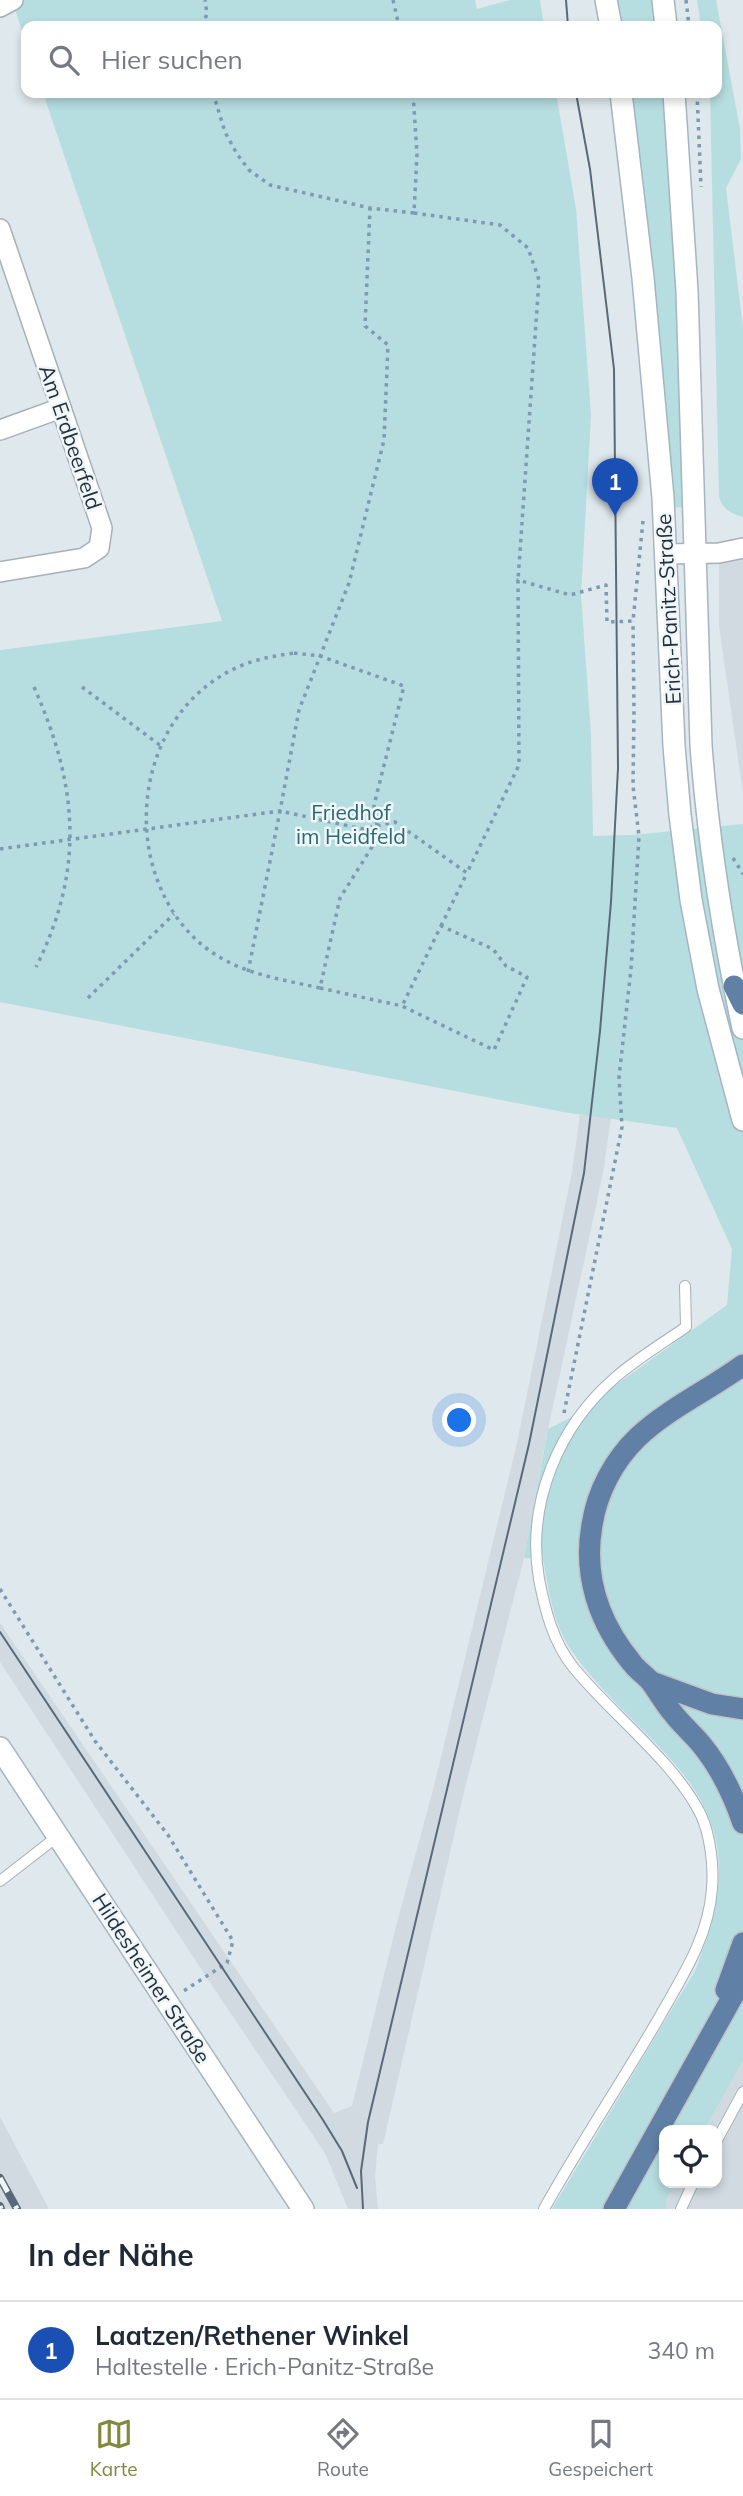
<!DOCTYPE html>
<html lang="de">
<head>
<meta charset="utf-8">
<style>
	body { margin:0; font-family:Mulish,sans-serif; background:#f2f2f3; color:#1f2937 }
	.controls { position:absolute; right:21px; bottom:21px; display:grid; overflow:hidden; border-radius:14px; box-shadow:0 4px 10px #0003 }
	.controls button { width:63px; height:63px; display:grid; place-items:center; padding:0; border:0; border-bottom:2px solid #e0e1e3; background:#fff; color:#1f2937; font:35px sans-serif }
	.you { position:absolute; left:460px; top:1421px; width:24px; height:24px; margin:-18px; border:5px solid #fff; border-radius:50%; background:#1a73e8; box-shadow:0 0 0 10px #1a73e833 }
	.badge { display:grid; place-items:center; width:46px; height:46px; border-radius:50%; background:#828840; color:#fff; font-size:23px; font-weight:700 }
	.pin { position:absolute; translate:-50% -58px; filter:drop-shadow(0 2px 4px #0008) }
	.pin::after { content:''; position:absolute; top:37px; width:24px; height:21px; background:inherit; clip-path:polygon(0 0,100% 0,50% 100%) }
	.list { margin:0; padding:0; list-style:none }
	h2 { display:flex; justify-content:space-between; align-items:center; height:91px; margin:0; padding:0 28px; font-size:30px }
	h2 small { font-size:23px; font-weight:400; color:#747a83 }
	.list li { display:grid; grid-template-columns:46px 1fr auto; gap:21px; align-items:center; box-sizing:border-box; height:98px; padding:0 28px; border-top:2px solid #e0e1e3 }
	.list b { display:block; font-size:26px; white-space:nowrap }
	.list p { margin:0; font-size:23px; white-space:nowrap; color:#747a83 }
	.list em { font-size:23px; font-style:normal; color:#747a83 }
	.icon { flex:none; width:38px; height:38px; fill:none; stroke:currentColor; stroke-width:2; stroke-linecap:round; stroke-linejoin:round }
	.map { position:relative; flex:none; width:743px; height:2209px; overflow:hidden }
	.search { position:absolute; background:#fff; box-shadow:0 4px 10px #0003; left:21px; right:21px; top:21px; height:77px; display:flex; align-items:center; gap:18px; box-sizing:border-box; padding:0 24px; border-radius:14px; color:#747a83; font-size:26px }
	.sheet { height:189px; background:#fff }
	nav { display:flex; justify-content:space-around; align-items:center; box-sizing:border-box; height:98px; border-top:2px solid #e0e1e3; background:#fff; font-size:19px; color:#747a83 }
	nav a { display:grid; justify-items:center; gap:4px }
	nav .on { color:#828840 }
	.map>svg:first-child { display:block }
	.built { fill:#d0dae0 }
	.green { fill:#b6dddf }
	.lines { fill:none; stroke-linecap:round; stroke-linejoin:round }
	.lane-casing { stroke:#a5b0b8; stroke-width:12 }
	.street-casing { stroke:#a5b0b8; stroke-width:22 }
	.secondary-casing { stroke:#a5b5c1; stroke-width:24 }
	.primary-casing { stroke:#c0c4c9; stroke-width:24 }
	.path { stroke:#7d9ab2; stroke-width:3.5; stroke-dasharray:3.5 5; stroke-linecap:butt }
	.lane { stroke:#fff; stroke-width:10 }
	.street { stroke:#fff; stroke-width:19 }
	.secondary { stroke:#fff; stroke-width:21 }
	.primary { stroke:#6081a5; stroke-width:21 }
	.tram { stroke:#596979; stroke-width:2 }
	.rail-casing { stroke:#596979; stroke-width:8 }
	.rail { stroke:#f0f6f8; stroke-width:5; stroke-dasharray:16; stroke-linecap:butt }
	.labels { text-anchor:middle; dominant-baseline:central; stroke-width:5; stroke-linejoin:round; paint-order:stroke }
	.street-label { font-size:21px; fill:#1f2e3d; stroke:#f0f6f8 }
	.park-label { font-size:21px; fill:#266a77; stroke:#f0f6f8 }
</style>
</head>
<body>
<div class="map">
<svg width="743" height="2209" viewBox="0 0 743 2209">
	<rect width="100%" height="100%" fill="#dfe8ec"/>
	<g class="built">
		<polygon points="743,548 743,793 719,626 719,553"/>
		<polygon points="580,1114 611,1118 603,1173 544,1448 524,1558 464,1792 383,2144 378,2144 375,2177 378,2209 348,2209 325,2153 213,1987 0,1662 0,1623 334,2113 352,2106 395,1930 434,1786 517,1443 572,1172"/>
		<polygon points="743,2061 743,2209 666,2209 666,2200 675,2183 717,2183 717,2130 704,2130"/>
		<polygon points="0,2117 49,2209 0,2209"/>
	</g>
	<g class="green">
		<polygon points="25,0 475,0 477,9 510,0 540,0 544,26 26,26 26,44 14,6"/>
		<polygon points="606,0 663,0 666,26 611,26"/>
		<path d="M697 0H716L740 129 741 159 726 188 743 328V517C731 514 722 509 719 496L710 93H717V26H701Z"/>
		<path d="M43 93H556L576 209 591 415 581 595 591 735 593 836 633 835 743 824V2061L704 2130H664V2183H675L666 2200V2209H552L695 1971C720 1909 734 1850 694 1789 675 1760 647 1735 623 1710 604 1691 574 1659 563 1636 551 1612 548 1584 543 1559L524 1558 548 1429 570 1418 727 1305 732 1249 677 1128 563 1112 0 1002V650L222 621Z"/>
		<polygon points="621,93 674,93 693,507 663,508"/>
	</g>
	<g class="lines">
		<defs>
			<g id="lane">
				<polyline points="0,1881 58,1836"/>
				<polyline points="717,2140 743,2092"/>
				<path d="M544 2209C579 2146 619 2086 656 2023 680 1980 709 1938 712 1888 714 1865 710 1835 701 1815 675 1762 610 1713 573 1667 553 1642 545 1610 539 1579 526 1503 559 1425 617 1376 638 1358 663 1343 686 1327L685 1286"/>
				<polyline points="681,2209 693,2183"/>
			</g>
			<g id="street">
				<polyline points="0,7 13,0"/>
				<polyline points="0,229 102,528 99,548 84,558 0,572"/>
				<polyline points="0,430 61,408"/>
				<polyline points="665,554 719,553 743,548"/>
			</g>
			<g id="secondary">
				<polyline points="606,0 611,26"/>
				<polyline points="663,0 666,26"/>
				<polyline points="621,93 643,278 663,498 674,746 680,815 691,900 708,989 743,1120"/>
				<path d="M674 93 687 291 701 745C708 840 723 934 743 1028"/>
				<polyline points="0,1748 303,2209"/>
			</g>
			<g id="primary">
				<polyline points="734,986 743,1004"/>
				<path d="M743 1365C709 1390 669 1408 638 1437 614 1460 597 1492 592 1525 583 1576 599 1623 632 1663 637 1670 645 1675 651 1682 658 1691 664 1703 672 1712 681 1724 692 1733 701 1744 720 1767 733 1794 743 1823"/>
				<polyline points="652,1682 712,1704 743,1709"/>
				<polyline points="726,1990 743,1943"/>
				<polyline points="614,2209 743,1978"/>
			</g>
		</defs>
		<use href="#lane" class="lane-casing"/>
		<use href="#street" class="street-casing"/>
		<use href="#secondary" class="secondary-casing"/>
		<use href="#primary" class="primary-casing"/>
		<g class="path">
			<polyline points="393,0 399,26"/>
			<polyline points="686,0 689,26"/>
			<polyline points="202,26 207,14 205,0"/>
			<polyline points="213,93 225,132 237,154 249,170 270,185 370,208 414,213 417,154 413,93"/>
			<polyline points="697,93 701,187"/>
			<polyline points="414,213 500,225 528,248 539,280 518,580"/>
			<path d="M294 653 320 656 404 686 374 805 377 825 372 847 340 898 320 988C280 979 240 974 206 948 176 925 158 891 150 855 135 781 166 699 238 667 256 659 274 656 294 653Z"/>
			<path d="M34 687C78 786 85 869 36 967"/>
			<polyline points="82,687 161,746"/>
			<polyline points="0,849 280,811 299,710 349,583 384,440 388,345 365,326 370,208"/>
			<polyline points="733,858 743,874"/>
			<polyline points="441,926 467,873"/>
			<polyline points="248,972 280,811 363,829 395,822 467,873 519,765 518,580 570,595 606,585 607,622 633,621 643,521"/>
			<polyline points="320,988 402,1006 494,1050 527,977 506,966 493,949 441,926 402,1006"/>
			<polyline points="88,998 174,914"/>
			<polyline points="564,1413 622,1127 619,1077 631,969 639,836 633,786 634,711 633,621"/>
			<polyline points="0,1589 95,1741 168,1835 233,1941 227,1963 182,1992"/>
		</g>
		<use href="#lane" class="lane"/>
		<use href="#street" class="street"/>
		<use href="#secondary" class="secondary"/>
		<use href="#primary" class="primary"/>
		<g class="tram">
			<polyline points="566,0 568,26"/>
			<polyline points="0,1632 323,2120 342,2151 357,2188"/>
			<polyline points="363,2209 361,2171 368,2122 529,1444 584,1173 600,1031 611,902 618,768 614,369 590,169 576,93"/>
		</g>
		<defs>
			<g id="rail">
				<polyline points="0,2178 17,2209"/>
				<polyline points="0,2206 1,2209"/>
			</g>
		</defs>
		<use href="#rail" class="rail-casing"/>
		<use href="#rail" class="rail"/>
	</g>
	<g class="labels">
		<g class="street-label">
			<text transform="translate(71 437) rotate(71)">Am Erdbeerfeld</text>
			<text transform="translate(668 609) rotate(-93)">Erich-Panitz-Straße</text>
			<text transform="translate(152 1978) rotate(57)">Hildesheimer Straße</text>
		</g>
		<g class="park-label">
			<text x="351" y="812">Friedhof<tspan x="351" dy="24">im Heidfeld</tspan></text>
		</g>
	</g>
</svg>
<div class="controls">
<button><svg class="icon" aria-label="locate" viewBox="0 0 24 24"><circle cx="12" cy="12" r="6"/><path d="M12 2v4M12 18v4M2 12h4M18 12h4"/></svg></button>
</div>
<div class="you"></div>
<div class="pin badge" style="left:615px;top:516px;background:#1a4fb4">1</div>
<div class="search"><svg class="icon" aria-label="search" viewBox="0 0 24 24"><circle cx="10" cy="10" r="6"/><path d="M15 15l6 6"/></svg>Hier suchen</div>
</div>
<section class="sheet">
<h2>In der Nähe<small></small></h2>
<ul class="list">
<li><span class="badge" style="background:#1a4fb4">1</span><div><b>Laatzen/Rethener Winkel</b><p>Haltestelle · Erich-Panitz-Straße</p></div><em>340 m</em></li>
</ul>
</section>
<nav>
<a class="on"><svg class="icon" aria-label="map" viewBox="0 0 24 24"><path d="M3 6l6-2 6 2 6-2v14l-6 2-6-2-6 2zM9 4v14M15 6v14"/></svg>Karte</a>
<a><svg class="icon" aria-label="directions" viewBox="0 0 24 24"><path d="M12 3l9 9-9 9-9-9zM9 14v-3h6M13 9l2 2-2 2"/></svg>Route</a>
<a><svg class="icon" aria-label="saved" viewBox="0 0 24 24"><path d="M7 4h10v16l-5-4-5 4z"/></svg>Gespeichert</a>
</nav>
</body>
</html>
